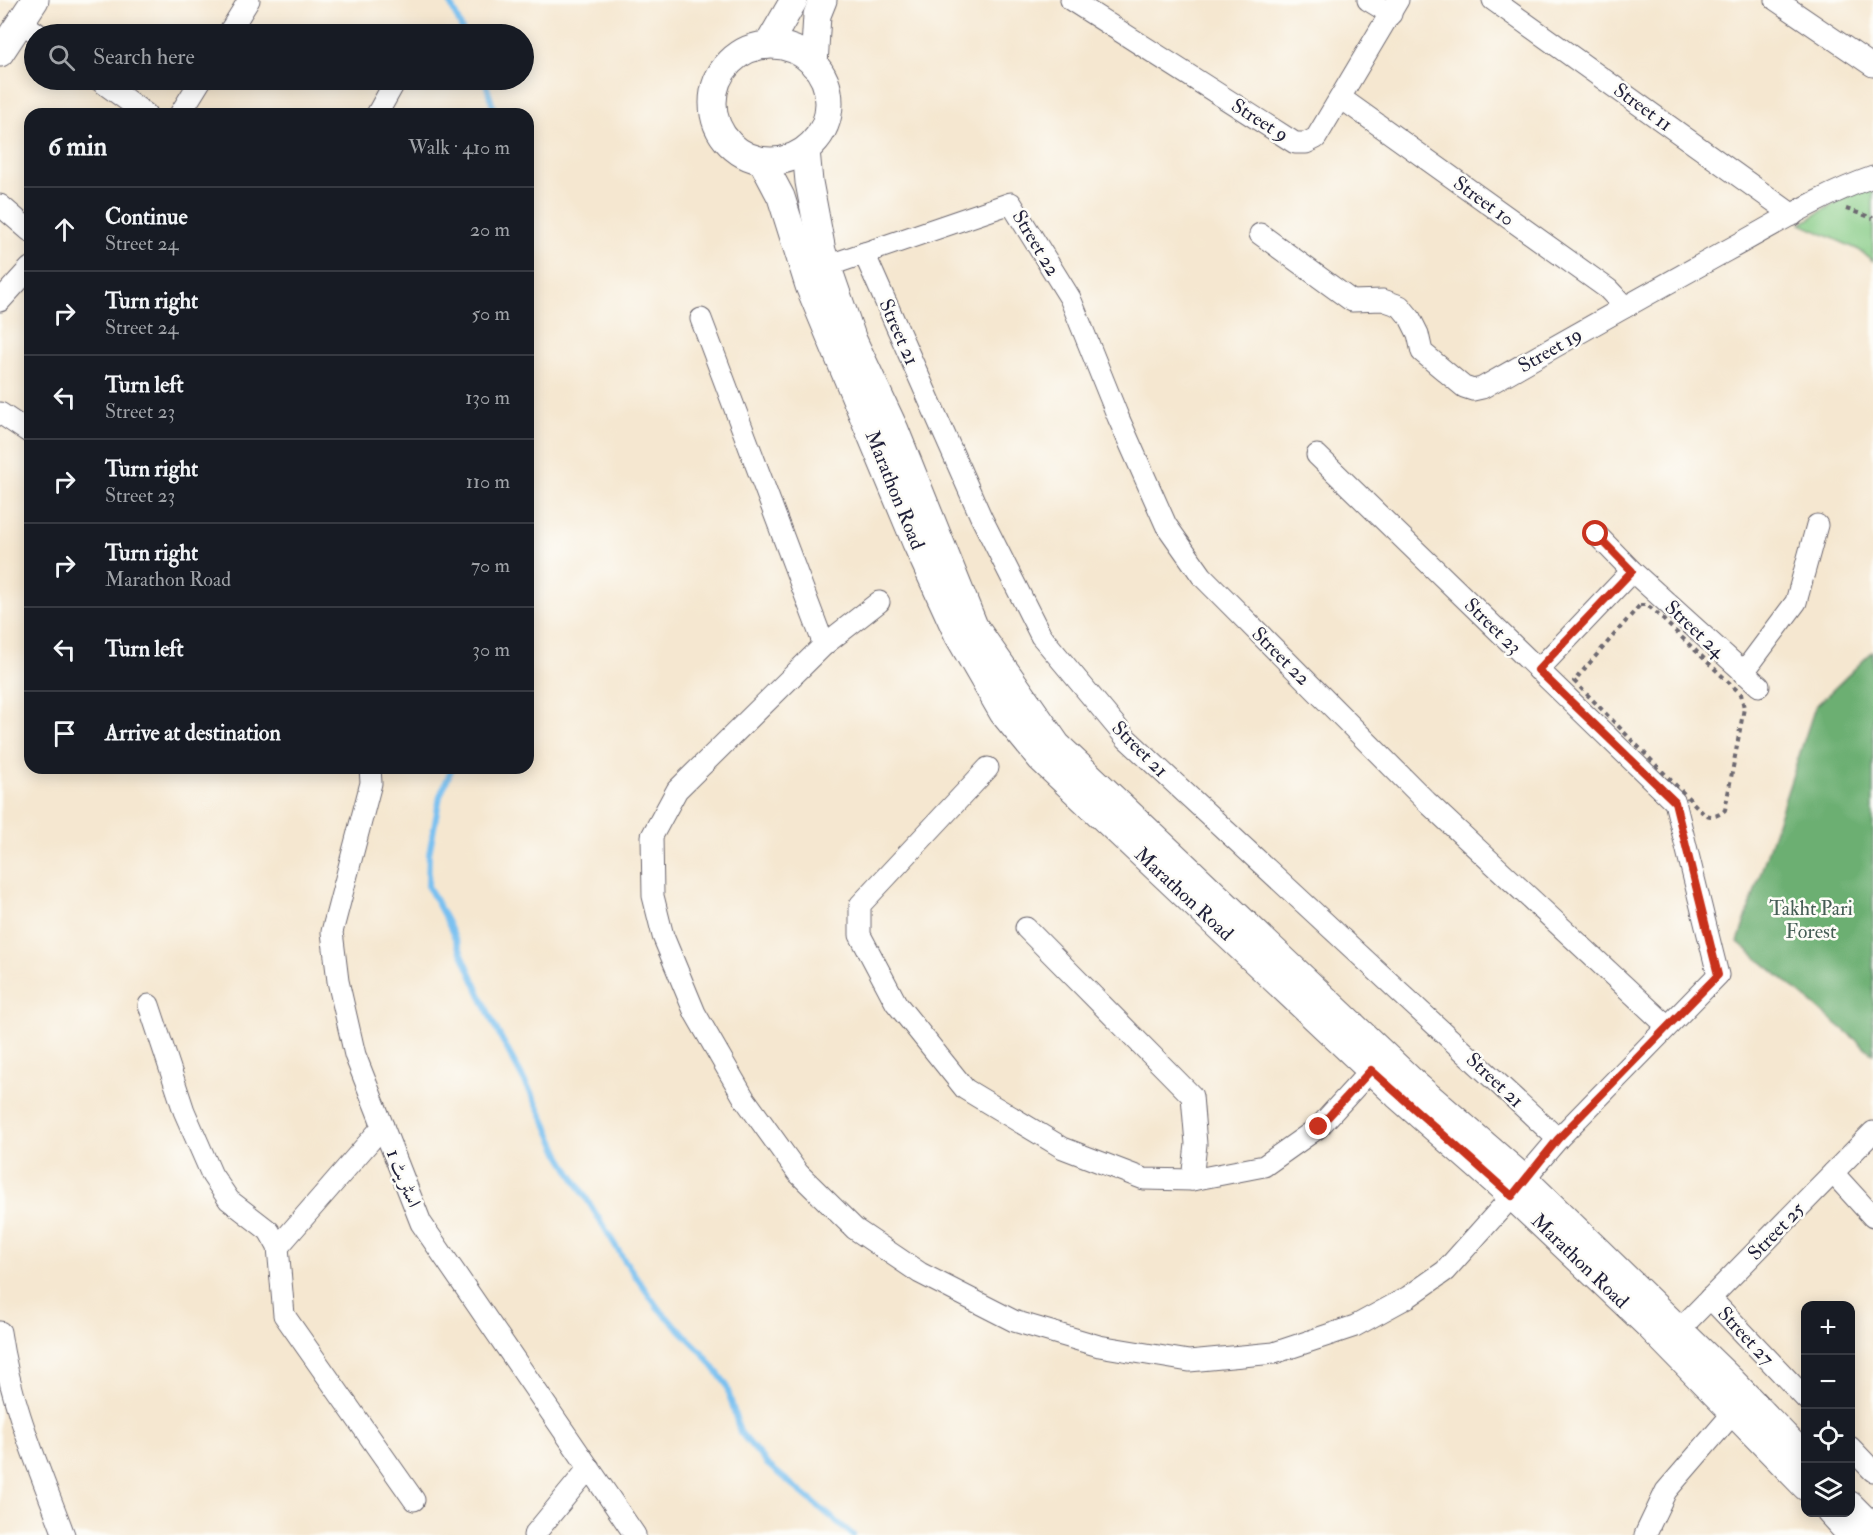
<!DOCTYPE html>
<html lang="en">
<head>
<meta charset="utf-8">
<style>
	body { margin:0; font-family:"IM FELL Double Pica",Amiri,serif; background:#20242c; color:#f1f3f6 }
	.controls { position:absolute; right:18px; bottom:18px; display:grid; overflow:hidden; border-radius:12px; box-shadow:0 3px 15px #0003 }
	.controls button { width:54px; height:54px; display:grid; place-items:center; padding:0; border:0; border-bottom:2px solid #363941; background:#171b24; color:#f1f3f6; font:30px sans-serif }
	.stop { position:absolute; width:18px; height:18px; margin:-14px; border:4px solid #c8321e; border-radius:50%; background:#fff }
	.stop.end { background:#c8321e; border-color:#fff; box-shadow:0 2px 6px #0008 }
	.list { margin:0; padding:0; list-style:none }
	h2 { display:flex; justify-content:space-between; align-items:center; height:78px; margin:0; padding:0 24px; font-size:26px }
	h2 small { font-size:20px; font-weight:400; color:#9ea1a6 }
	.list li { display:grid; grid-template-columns:39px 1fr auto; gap:18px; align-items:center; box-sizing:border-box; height:84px; padding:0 24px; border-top:2px solid #363941 }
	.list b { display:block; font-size:22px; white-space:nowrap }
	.list p { margin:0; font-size:20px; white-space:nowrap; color:#9ea1a6 }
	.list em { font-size:20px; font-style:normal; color:#9ea1a6 }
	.icon { flex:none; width:33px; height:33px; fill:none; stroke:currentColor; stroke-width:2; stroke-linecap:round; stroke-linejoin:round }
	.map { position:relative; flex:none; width:1873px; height:1535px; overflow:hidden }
	.search { position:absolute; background:#171b24; box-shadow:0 3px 15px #0003; left:24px; top:24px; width:510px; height:66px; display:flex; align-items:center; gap:15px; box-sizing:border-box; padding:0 21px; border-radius:33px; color:#9ea1a6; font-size:22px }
	.panel { position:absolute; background:#171b24; box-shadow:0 3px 15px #0003; left:24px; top:108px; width:510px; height:666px; border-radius:18px }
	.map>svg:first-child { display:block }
	.green { fill:#85cb85; stroke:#547660; stroke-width:1.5 }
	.forest { fill:#6caf72; stroke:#476856; stroke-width:1.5 }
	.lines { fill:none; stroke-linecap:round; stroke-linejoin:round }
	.stream { stroke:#78c0f0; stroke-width:6 }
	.minor-casing { stroke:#6c676f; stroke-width:23 }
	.major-casing { stroke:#6c676f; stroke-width:29 }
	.path { stroke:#6c676f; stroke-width:4; stroke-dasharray:4.5 4.5; stroke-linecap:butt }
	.minor { stroke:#fff; stroke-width:21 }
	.major { stroke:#fff; stroke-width:27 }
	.route { stroke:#c8321e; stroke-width:8 }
	.labels { text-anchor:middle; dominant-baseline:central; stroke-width:5; stroke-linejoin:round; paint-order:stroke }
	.street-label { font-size:20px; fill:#22223b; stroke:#fdfcf7 }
	.park-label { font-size:20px; fill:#455d55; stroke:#fdfcf7 }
</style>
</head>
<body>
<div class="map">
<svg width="1873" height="1535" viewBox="0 0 1873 1535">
	<rect width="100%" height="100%" fill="#fdfcf7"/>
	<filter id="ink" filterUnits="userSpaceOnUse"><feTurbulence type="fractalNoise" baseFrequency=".0167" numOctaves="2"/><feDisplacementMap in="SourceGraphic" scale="12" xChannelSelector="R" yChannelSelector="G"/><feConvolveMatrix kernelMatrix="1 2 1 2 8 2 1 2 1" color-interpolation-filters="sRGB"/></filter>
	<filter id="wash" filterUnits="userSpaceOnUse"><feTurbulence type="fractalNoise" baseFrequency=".008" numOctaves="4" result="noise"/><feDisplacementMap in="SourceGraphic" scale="24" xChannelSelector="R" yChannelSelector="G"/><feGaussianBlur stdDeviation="1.35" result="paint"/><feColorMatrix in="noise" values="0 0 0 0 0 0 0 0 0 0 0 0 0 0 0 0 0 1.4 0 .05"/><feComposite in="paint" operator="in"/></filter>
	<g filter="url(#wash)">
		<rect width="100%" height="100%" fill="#f5e7d0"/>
		<polygon class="green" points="1873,186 1873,261 1859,250 1801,224 1841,199"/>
		<polygon class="forest" points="1873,651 1873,1054 1738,942 1815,707"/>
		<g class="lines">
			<g class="stream">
				<polyline points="449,0 464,34"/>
				<polyline points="485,80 495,114"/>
				<polyline points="452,768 440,796 429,854 428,886 448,923 494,1025 539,1108 561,1157 623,1258 658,1308 702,1352 726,1384 740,1432 767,1464 853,1535"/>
			</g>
		</g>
	</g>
	<g filter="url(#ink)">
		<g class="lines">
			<defs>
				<g id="minor">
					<polyline points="1071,0 1295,143 1306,143 1316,138 1398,0"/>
					<polyline points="1368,0 1391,14"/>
					<polyline points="1493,0 1793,215"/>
					<polyline points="1776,0 1873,66"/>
					<polyline points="21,22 38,34"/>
					<polyline points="228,34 249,0"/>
					<polyline points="99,80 146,114"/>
					<polyline points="1341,98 1608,289 1625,307"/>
					<polyline points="180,114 201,80"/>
					<polyline points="377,114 396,80"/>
					<polyline points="0,205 30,231"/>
					<path d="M1260 234 1352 301 1383 300 1400 306 1410 318 1418 334 1422 352 1464 387 1473 390 1482 388C1563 342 1644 296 1726 251 1774 225 1821 195 1873 177"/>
					<polyline points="864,253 981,517 1041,636 1126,738 1558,1139"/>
					<polyline points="827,266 1011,203 1070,298 1118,417 1166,525 1202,576 1427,802 1666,1025"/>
					<polyline points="0,301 30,268"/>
					<polyline points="701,319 824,645"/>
					<polyline points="0,413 30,433"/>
					<polyline points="1317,455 1675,802 1718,975 1558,1139 1524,1179"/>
					<polyline points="1596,534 1632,571 1759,686"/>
					<polyline points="879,602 824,645 677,790 652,836 653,896 663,936 695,1013 744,1098 798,1173 855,1229 920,1273 1014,1321 1099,1346 1189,1361 1274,1353 1355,1326 1408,1297 1445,1271 1512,1196"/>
					<polyline points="1538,670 1632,571"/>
					<polyline points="1743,673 1796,602 1817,525"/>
					<polyline points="370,768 371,783 332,932 338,981 355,1055 421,1223 635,1535"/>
					<polyline points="988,768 860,905 860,935 896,1003 965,1089 1063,1148 1144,1179 1192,1180 1264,1166 1319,1127 1371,1070"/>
					<polyline points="1026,928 1192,1096 1196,1144 1192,1180"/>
					<polyline points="149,1005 184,1111 212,1175 229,1200 269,1231 278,1247 284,1315 414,1500"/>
					<polyline points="1833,1173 1873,1217"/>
					<polyline points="278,1247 383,1126"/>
					<polyline points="1710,1298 1806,1399"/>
					<polyline points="1679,1330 1873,1132"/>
					<path d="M0 1332C10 1403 39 1468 64 1535"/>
					<polyline points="1850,1447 1873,1471"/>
					<polyline points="534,1535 589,1468"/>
					<polyline points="1645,1535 1666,1491 1734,1412"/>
				</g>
				<g id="major">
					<polyline points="768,45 794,0"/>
					<circle cx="771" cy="103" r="58"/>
					<polyline points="0,53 35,0"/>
					<polyline points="814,65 817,15 823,0"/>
					<polyline points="806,150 809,182 822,251 853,340 895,430 974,626 1057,745 1418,1087 1524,1179 1733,1382 1806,1458"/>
					<polyline points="762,161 781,197 809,286 916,543 958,635 1003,713 1041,759 1397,1095 1512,1196 1648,1325 1806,1487"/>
					<polyline points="1850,1505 1873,1528"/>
					<polyline points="1830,1512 1851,1535"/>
				</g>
			</defs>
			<use href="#minor" class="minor-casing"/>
			<use href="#major" class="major-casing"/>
			<g class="path">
				<polyline points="1846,209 1873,218"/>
				<path d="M1640 605H1646L1651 608 1741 694 1744 708 1725 810C1719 816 1712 818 1704 814L1574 681Z"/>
			</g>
			<use href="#minor" class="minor"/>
			<use href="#major" class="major"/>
		</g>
	</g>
	<g class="lines" filter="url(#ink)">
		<polyline class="route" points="1319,1127 1371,1070 1512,1196 1558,1139 1718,975 1675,802 1538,670 1632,571 1596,534"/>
	</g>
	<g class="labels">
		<g class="street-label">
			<text transform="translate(1643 107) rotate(36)">Street 11</text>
			<text transform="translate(1260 120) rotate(32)">Street 9</text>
			<text transform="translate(1484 201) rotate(36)">Street 10</text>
			<text transform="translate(1036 243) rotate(59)">Street 22</text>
			<text transform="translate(899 332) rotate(66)">Street 21</text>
			<text transform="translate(1550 350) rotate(-30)">Street 19</text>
			<text transform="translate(895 490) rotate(68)">Marathon Road</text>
			<text transform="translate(1493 626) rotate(44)">Street 23</text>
			<text transform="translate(1695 629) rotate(43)">Street 24</text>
			<text transform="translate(1281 656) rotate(45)">Street 22</text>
			<text transform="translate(1140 749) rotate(45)">Street 21</text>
			<text transform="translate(1184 894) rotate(43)">Marathon Road</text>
			<text transform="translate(1495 1080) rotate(43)">Street 21</text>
			<text transform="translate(404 1178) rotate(68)">اسٹریٹ 1</text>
			<text transform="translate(1776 1231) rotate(-46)">Street 25</text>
			<text transform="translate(1580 1261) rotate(44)">Marathon Road</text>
			<text transform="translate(1746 1336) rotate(47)">Street 27</text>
		</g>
		<g class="park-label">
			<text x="1811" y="908">Takht Pari<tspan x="1811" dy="23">Forest</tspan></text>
		</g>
	</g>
</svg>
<div class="controls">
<button>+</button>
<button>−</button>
<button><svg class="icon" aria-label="locate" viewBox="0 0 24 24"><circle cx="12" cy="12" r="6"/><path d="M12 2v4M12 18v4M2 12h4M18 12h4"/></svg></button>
<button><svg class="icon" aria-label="layers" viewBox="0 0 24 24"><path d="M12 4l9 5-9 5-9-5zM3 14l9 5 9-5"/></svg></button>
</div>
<div class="stop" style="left:1596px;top:534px"></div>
<div class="stop end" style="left:1319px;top:1127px"></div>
<div class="search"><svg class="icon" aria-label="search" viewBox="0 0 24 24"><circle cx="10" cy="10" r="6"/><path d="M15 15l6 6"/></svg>Search here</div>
<section class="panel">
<h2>6 min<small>Walk · 410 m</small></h2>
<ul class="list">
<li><svg class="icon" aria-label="ahead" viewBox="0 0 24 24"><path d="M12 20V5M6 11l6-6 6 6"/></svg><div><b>Continue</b><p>Street 24</p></div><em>20 m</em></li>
<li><svg class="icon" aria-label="right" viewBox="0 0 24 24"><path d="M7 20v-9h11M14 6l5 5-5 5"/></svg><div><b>Turn right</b><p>Street 24</p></div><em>50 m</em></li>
<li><svg class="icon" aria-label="left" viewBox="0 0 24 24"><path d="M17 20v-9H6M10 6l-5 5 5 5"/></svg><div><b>Turn left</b><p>Street 23</p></div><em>130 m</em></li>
<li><svg class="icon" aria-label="right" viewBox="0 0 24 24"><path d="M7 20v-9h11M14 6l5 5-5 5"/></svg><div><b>Turn right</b><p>Street 23</p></div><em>110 m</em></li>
<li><svg class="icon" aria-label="right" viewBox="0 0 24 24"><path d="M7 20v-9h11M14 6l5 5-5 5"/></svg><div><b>Turn right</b><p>Marathon Road</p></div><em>70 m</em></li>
<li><svg class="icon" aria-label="left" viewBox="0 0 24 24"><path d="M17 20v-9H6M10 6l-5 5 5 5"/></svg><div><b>Turn left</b></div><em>30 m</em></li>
<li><svg class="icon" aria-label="arrive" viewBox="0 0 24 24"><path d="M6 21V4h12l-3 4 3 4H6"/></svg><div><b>Arrive at destination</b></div></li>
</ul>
</section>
</div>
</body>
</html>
